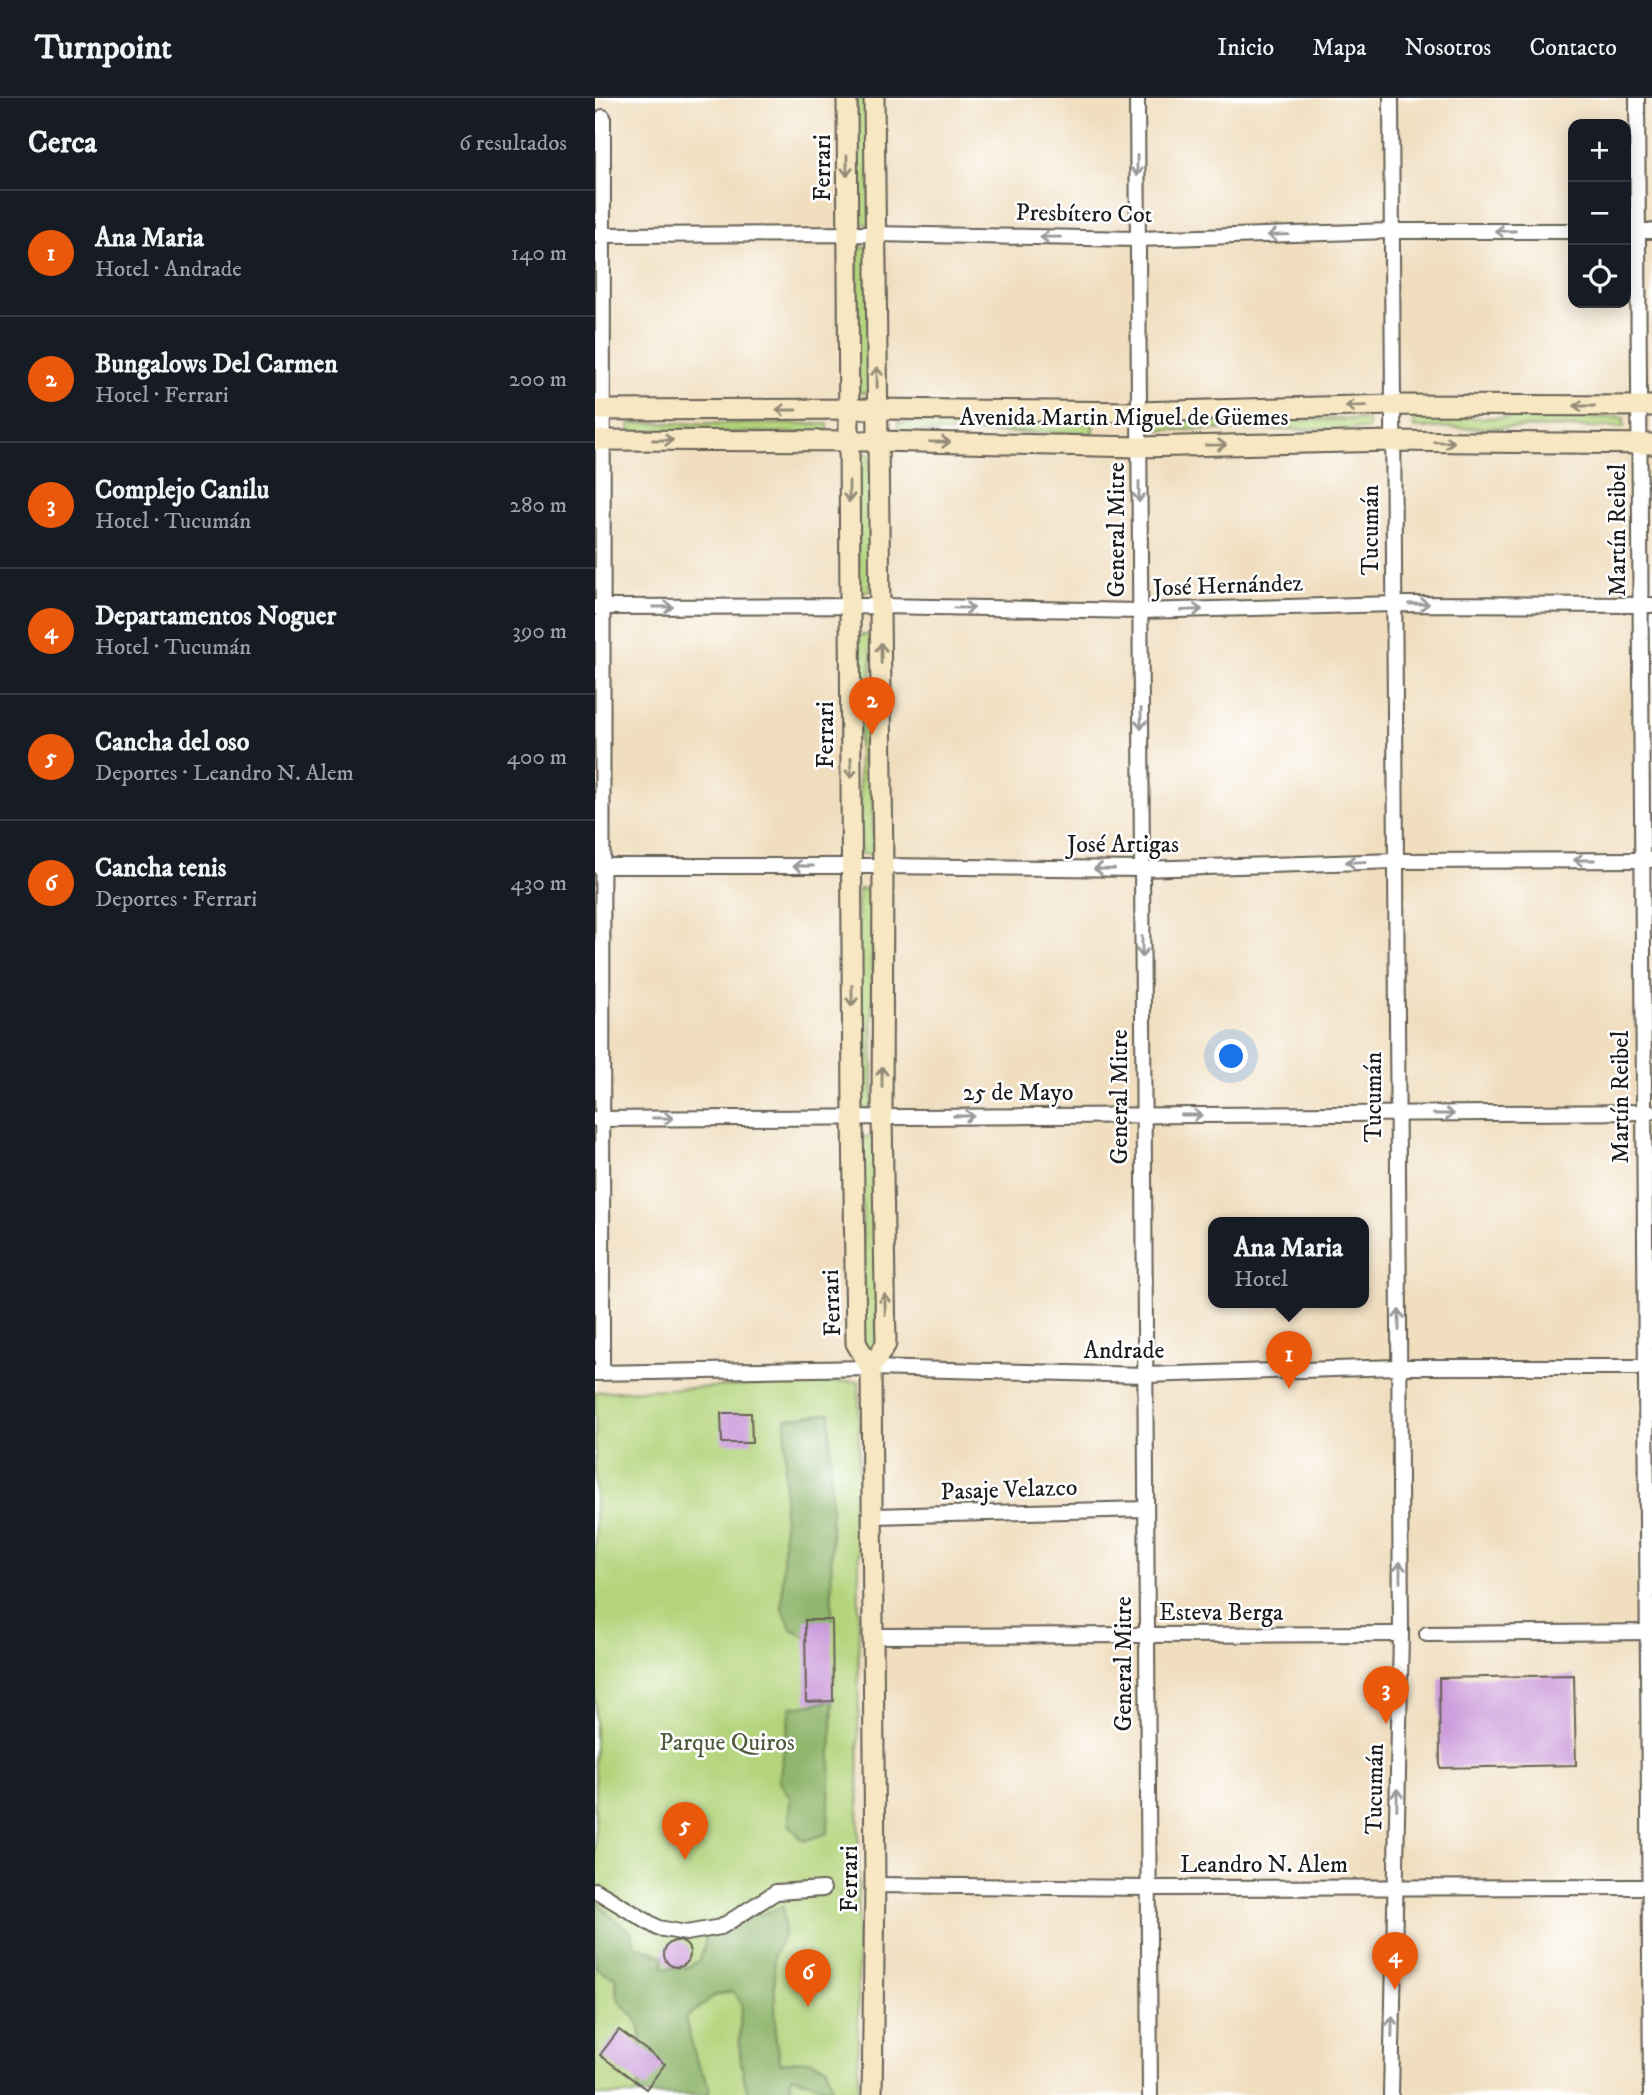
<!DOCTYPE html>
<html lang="es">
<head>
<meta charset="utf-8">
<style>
	body { margin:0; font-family:"IM FELL DW Pica",serif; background:#20242c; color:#f1f3f6 }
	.controls { position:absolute; right:21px; top:21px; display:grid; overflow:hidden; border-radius:14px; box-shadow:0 4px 18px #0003 }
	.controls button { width:63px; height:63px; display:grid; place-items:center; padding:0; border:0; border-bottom:2px solid #363941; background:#171b24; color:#f1f3f6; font:35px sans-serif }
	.you { position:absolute; left:637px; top:959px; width:24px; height:24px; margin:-18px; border:5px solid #fff; border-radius:50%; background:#1a73e8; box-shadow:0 0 0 10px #1a73e833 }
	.badge { display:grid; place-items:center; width:46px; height:46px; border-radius:50%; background:#ea580c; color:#fff; font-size:23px; font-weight:700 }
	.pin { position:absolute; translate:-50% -58px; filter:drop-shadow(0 2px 4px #0008) }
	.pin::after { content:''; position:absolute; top:37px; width:24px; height:21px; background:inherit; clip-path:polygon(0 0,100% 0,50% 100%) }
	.popup { position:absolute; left:613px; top:1119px; width:161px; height:91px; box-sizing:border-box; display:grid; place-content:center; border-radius:14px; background:#171b24; filter:drop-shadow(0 2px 5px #0005); font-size:23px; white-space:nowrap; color:#9ea1a6 }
	.popup b { font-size:26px; color:#f1f3f6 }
	.popup::after { content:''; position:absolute; left:50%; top:100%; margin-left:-14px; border:14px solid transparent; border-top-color:#171b24 }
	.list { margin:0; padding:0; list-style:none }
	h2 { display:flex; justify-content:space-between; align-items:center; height:91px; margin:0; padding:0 28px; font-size:30px }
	h2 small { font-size:23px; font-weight:400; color:#9ea1a6 }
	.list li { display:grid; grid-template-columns:46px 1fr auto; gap:21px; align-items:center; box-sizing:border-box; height:126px; padding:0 28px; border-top:2px solid #363941 }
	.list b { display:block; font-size:26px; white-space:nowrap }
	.list p { margin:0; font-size:23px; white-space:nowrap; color:#9ea1a6 }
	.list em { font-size:23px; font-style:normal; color:#9ea1a6 }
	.icon { flex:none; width:38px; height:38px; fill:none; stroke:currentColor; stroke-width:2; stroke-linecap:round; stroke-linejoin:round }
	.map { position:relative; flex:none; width:1057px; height:1997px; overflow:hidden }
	header { display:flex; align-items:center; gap:42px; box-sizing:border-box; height:98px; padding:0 35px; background:#171b24; border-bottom:2px solid #363941 }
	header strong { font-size:33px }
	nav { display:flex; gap:38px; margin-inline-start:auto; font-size:24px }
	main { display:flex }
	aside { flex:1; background:#171b24 }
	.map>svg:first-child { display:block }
	.green { fill:#b4d47c; stroke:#68784c; stroke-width:2 }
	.forest { fill:#8fb66c; stroke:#566944; stroke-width:2 }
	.building { fill:#cb9ada }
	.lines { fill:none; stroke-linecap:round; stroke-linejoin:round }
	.street-casing { stroke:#666055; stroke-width:18 }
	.secondary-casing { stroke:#666055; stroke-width:23 }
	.street { stroke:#fff; stroke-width:14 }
	.secondary { stroke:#f7e8c3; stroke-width:19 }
	.oneway { stroke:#948c78 }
	.oneway2 { stroke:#999 }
	.labels { text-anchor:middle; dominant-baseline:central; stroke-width:5; stroke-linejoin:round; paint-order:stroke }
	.street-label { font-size:24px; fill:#1c1c1c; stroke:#fff }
	.park-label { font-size:24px; fill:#515c3e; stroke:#fff }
</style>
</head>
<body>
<header>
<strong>Turnpoint</strong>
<nav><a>Inicio</a><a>Mapa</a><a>Nosotros</a><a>Contacto</a></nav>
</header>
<main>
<aside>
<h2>Cerca<small>6 resultados</small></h2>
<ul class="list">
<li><span class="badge">1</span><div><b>Ana Maria</b><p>Hotel · Andrade</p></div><em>140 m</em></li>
<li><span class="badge">2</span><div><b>Bungalows Del Carmen</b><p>Hotel · Ferrari</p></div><em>200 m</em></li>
<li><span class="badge">3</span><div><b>Complejo Canilu</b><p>Hotel · Tucumán</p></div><em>280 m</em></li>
<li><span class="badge">4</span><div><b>Departamentos Noguer</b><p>Hotel · Tucumán</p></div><em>390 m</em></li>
<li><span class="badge">5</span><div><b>Cancha del oso</b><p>Deportes · Leandro N. Alem</p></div><em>400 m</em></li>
<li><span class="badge">6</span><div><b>Cancha tenis</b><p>Deportes · Ferrari</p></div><em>430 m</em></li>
</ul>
</aside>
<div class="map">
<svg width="1057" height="1997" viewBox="0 0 1057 1997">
	<rect width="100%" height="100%" fill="#fff"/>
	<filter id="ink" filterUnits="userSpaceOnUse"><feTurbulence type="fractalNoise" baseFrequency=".0143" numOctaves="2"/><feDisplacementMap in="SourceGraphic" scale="14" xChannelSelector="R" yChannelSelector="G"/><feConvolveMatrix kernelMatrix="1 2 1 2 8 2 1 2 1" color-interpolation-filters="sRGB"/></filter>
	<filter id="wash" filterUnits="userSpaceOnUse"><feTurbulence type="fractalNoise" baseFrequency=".00686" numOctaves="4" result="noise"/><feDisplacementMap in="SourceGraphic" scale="28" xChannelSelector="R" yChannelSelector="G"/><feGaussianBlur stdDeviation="1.57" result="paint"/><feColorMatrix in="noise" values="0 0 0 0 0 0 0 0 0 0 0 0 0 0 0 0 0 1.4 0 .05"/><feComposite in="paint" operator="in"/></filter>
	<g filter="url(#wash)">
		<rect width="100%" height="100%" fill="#f0debf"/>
		<g class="green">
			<polygon points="261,0 274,0 275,126 262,126"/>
			<polygon points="262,149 275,149 274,295 261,295"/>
			<polygon points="1029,319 1029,329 819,330 819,320"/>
			<polygon points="773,321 773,331 563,332 564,323"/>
			<polygon points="303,324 498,325 498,335 303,334"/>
			<polygon points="35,325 233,326 233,335 34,334"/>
			<polygon points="262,356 275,356 276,493 263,493"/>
			<polygon points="263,537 276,537 278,756 265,756"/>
			<polygon points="263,791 276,791 278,1010 265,1010"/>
			<polygon points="280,1038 282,1258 268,1258 267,1039"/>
			<polygon points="264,1283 263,1997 0,1997 0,1294"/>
		</g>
		<g class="forest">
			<polygon points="235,1315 237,1522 210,1539 196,1530 187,1510 191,1321"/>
			<polygon points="238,1603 233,1735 208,1743 194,1726 195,1699 184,1683 196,1609"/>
			<path d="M0 1800 15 1818 36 1834 41 1848 69 1858 68 1869 90 1870 105 1863 111 1840 126 1836 161 1815 166 1817 188 1808 189 1836 179 1857 181 1943 185 1965 215 1962 232 1969 237 1992 198 1978 194 1983 198 1997H154C143 1966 143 1938 147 1906L137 1893 119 1898 90 1921 102 1964 115 1990 112 1997H42C43 1978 49 1949 45 1931 39 1908 16 1911 22 1880L6 1873 0 1866Z"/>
		</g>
		<g id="blocks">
			<g class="building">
				<polygon points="126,1315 156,1315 157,1345 127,1345"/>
				<polygon points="210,1522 237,1522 238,1603 211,1604"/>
				<polygon points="979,1577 981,1667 845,1670 844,1580"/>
				<circle cx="82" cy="1856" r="13"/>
				<polygon points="24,1932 70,1966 51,1991 5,1957"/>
			</g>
		</g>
	</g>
	<g filter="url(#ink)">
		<use href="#blocks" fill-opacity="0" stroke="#666055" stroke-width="2"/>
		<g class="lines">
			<defs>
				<g id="street">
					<polyline points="542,0 555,1997"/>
					<polyline points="796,0 806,1536 796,1997"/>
					<polyline points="1042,0 1056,1997"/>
					<polyline points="1031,133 1057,133"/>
					<polyline points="0,137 280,136 542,141 796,133 978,133"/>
					<polyline points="1,509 286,508 545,513 799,506 1057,507"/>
					<polyline points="2,768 288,768 546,771 801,763 1056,762"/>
					<polyline points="1,1021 1056,1014"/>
					<polyline points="0,1275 276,1270 550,1277 804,1269 1057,1269"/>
					<polyline points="7,1275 8,19"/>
					<polyline points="278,1418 551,1411"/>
					<polyline points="832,1536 1057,1534"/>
					<polyline points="279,1538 806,1536"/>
					<polyline points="280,1787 553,1790 1057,1789"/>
					<polyline points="0,1792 63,1830 91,1835 126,1829 181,1794 228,1791"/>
				</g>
				<g id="secondary">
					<polyline points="252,0 258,1019 261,1245 276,1270 280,1787 277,1997"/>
					<polyline points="0,312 282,311 542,314 798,307 1057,308"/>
					<polyline points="0,342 282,343 544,349 798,343 1057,346"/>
					<polyline points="276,1270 291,1246 287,1019 288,768 279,0"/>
				</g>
			</defs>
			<use href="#street" class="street-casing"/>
			<use href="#secondary" class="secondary-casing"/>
			<use href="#street" class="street"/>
			<use href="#secondary" class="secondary"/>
		</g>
		<defs><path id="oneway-shaft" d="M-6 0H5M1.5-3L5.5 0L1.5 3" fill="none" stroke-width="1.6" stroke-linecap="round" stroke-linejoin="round" transform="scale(1.75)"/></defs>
		<g class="oneway">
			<use href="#oneway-shaft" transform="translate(252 68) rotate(90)"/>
			<use href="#oneway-shaft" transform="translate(282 279) rotate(-91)"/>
			<use href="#oneway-shaft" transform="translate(761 308) rotate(178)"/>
			<use href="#oneway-shaft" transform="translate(989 308) rotate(-180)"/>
			<use href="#oneway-shaft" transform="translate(191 312) rotate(180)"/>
			<use href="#oneway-shaft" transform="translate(68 342)"/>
			<use href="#oneway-shaft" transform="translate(345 344) rotate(1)"/>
			<use href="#oneway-shaft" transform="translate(849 344) rotate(1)"/>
			<use href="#oneway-shaft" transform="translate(621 347) rotate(-1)"/>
			<use href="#oneway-shaft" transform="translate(254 394) rotate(90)"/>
			<use href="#oneway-shaft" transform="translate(286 555) rotate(-91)"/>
			<use href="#oneway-shaft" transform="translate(256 670) rotate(90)"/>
			<use href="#oneway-shaft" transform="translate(257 898) rotate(90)"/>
			<use href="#oneway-shaft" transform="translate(287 979) rotate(-90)"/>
			<use href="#oneway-shaft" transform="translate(290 1206) rotate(-91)"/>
		</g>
		<g class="oneway2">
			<use href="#oneway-shaft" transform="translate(542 68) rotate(90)"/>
			<use href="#oneway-shaft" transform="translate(910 133) rotate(-180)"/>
			<use href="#oneway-shaft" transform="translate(683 137) rotate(178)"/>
			<use href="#oneway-shaft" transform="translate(455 139) rotate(-179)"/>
			<use href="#oneway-shaft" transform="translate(544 394) rotate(90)"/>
			<use href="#oneway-shaft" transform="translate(824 506)"/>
			<use href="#oneway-shaft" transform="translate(68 509)"/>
			<use href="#oneway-shaft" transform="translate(369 510) rotate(1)"/>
			<use href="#oneway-shaft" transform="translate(597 512) rotate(-2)"/>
			<use href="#oneway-shaft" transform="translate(546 621) rotate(90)"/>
			<use href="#oneway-shaft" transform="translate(989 762) rotate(180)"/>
			<use href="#oneway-shaft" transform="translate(761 764) rotate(178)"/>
			<use href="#oneway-shaft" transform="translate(208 768) rotate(-180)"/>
			<use href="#oneway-shaft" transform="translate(509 771) rotate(-179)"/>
			<use href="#oneway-shaft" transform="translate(547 849) rotate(90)"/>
			<use href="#oneway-shaft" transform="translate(849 1016)"/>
			<use href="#oneway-shaft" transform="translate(597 1017)"/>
			<use href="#oneway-shaft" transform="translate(369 1018)"/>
			<use href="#oneway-shaft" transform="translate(68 1020)"/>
			<use href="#oneway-shaft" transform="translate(804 1222) rotate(-90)"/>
			<use href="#oneway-shaft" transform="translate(805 1474) rotate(-90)"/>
			<use href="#oneway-shaft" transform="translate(802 1701) rotate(-89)"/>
			<use href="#oneway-shaft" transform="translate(797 1929) rotate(-89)"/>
		</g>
	</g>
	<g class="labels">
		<g class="street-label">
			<text transform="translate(228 70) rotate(-90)">Ferrari</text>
			<text transform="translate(489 116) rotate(1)">Presbítero Cot</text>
			<text x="529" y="320">Avenida Martin Miguel de Güemes</text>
			<text transform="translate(522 432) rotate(-90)">General Mitre</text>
			<text transform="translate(776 432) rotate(-90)">Tucumán</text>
			<text transform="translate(1023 432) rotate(-90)">Martín Reibel</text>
			<text transform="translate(633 488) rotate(-2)">José Hernández</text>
			<text transform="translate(231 637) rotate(-90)">Ferrari</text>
			<text x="528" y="747">José Artigas</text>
			<text x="423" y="995">25 de Mayo</text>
			<text transform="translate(525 999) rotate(-90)">General Mitre</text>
			<text transform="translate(779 999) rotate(-90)">Tucumán</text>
			<text transform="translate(1026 999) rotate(-90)">Martín Reibel</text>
			<text transform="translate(237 1205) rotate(-92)">Ferrari</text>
			<text x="529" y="1253">Andrade</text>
			<text transform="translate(414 1392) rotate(-2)">Pasaje Velazco</text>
			<text x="626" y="1515">Esteva Berga</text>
			<text transform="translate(529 1566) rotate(-90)">General Mitre</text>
			<text transform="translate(780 1691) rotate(-89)">Tucumán</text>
			<text x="669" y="1767">Leandro N. Alem</text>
			<text transform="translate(255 1781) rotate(-90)">Ferrari</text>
		</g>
		<g class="park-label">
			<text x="132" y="1645">Parque Quiros</text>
		</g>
	</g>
</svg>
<div class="controls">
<button>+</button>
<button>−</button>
<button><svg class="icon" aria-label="locate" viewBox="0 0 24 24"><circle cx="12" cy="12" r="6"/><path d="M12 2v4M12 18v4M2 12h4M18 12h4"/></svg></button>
</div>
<div class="you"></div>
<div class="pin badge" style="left:694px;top:1291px">1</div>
<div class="popup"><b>Ana Maria</b>Hotel</div>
<div class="pin badge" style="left:277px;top:637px">2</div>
<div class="pin badge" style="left:791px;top:1626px">3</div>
<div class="pin badge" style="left:800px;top:1892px">4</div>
<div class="pin badge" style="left:90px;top:1762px">5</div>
<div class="pin badge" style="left:213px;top:1909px">6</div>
</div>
</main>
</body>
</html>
